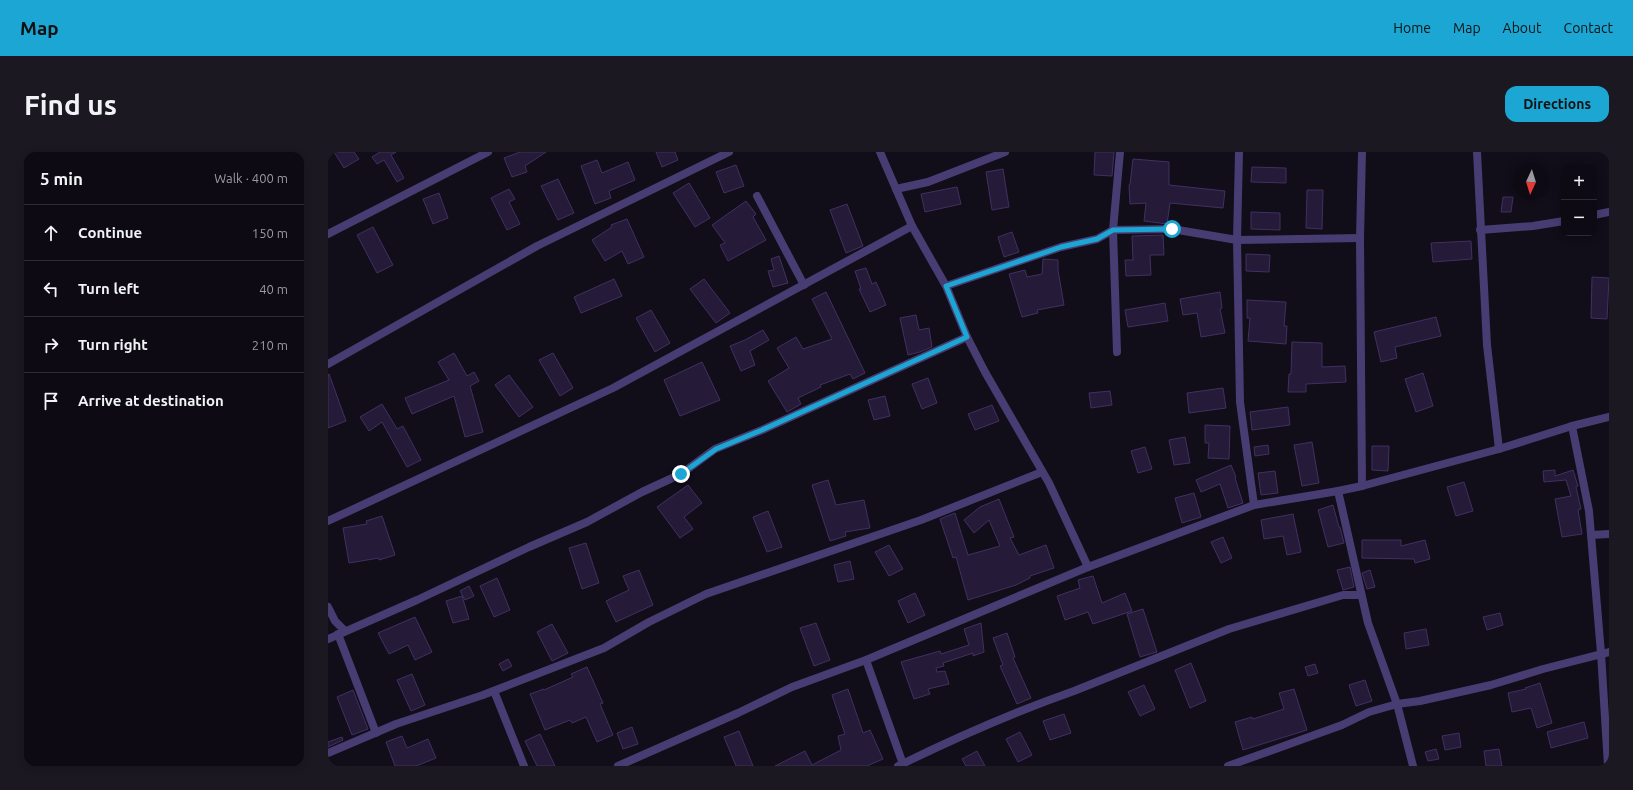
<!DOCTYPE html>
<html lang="en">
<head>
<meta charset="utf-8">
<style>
	body { margin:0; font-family:Ubuntu,sans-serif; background:#1b1821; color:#f1f3f6 }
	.controls { position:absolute; right:12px; top:12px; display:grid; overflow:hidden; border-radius:8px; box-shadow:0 2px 10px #0003 }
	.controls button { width:36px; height:36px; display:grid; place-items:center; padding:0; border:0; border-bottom:1px solid #2d2b33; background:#0d0a13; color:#f1f3f6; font:20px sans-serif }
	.compass { position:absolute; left:1185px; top:12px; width:36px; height:36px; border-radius:50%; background:#0d0a13; box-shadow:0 2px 10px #0003; rotate:184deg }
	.stop { position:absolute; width:12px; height:12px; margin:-9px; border:3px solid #1ba6d4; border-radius:50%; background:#fff }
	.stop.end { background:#1ba6d4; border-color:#fff; box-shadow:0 1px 4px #0008 }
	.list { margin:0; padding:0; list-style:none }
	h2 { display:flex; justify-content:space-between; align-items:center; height:52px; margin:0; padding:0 16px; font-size:17px }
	h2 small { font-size:13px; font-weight:400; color:#9a9aa0 }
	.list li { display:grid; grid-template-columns:26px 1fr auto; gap:12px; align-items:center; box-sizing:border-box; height:56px; padding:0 16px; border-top:1px solid #2d2b33 }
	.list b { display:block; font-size:15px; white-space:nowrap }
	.list em { font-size:13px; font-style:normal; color:#9a9aa0 }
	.icon { flex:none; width:22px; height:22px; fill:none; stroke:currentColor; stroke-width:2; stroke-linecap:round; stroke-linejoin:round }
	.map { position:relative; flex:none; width:1281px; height:614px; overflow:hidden; border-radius:12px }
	header { display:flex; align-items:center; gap:24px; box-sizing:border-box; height:56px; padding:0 20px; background:#1ba6d4; color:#111 }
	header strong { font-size:19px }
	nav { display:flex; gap:22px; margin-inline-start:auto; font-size:14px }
	.intro { display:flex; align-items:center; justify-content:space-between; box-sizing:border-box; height:96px; padding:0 24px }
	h1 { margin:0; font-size:28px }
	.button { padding:10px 18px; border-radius:12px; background:#1ba6d4; color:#111; font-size:14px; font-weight:700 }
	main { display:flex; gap:24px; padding:0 24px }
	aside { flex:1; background:#0d0a13; border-radius:12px; box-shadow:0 2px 10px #0003 }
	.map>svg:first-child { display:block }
	.building { fill:#251b38; stroke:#413061 }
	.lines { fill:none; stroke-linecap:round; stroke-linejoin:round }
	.street { stroke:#473d73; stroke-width:8 }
	.route { stroke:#1ba6d4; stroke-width:5 }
</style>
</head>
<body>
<header>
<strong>Map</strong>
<nav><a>Home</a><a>Map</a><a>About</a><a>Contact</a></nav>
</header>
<div class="intro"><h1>Find us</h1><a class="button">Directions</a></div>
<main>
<aside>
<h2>5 min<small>Walk · 400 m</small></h2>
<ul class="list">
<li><svg class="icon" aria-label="ahead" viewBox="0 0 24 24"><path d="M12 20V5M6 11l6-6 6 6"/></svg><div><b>Continue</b></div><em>150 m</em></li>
<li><svg class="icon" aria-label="left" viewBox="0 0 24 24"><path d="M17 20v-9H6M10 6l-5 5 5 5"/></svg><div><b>Turn left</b></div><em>40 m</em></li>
<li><svg class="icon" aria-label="right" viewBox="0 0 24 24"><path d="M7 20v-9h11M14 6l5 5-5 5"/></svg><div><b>Turn right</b></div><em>210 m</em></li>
<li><svg class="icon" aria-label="arrive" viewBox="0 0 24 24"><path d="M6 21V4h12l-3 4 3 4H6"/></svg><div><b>Arrive at destination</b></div></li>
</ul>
</aside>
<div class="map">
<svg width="1281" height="614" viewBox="0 0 1281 614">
	<rect width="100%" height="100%" fill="#110d19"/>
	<g class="building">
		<polygon points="6,0 26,0 31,7 16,16"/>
		<polygon points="52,0 68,0 63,3 76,26 69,30 56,8 49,12 44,5"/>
		<polygon points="192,0 218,0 197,14 199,20 184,25 176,6"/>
		<polygon points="328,0 347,0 350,8 334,15"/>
		<polygon points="767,0 786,0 784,24 766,23"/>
		<polygon points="805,7 841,10 841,33 897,39 895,56 842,51 839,72 816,69 818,51 802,52 801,33 802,32"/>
		<polygon points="269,8 274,21 300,10 307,28 281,39 283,46 267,52 253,14"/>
		<polygon points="408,13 416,34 396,41 388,20"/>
		<polygon points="924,15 958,16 958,31 923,30"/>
		<polygon points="675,17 681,55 664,58 658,20"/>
		<polygon points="230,27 246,61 230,68 213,34"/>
		<polygon points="361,31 382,66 367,75 345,41"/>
		<polygon points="629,35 633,52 597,60 593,42"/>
		<polygon points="181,37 187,47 181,50 192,72 179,78 163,46"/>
		<polygon points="979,38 995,38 994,77 978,76"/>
		<polygon points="111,41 120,66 105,72 95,47"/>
		<polygon points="1175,45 1185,45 1183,60 1173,60"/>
		<polygon points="418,49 428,62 425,65 438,88 400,109 392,93 397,91 384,73"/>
		<polygon points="519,52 535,94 518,101 502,58"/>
		<polygon points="923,60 952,61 952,78 923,77"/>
		<polygon points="299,67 316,105 300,112 294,99 277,109 264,88 284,75 283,73"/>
		<polygon points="45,75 65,113 49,121 29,83"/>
		<polygon points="684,80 691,100 676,105 670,85"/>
		<polygon points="835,83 836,103 822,103 823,123 798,124 797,108 805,108 804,84"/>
		<polygon points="1143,89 1144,107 1105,110 1103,91"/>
		<polygon points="918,102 942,103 941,120 918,119"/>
		<polygon points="451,104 460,131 445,135 440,119 446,118 443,107"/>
		<polygon points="715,107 730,108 730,118 736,153 709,158 710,161 694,165 681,122 697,118 699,125 714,122"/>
		<polygon points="538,116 544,132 548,130 558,153 542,160 531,137 533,137 527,119"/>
		<polygon points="1264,125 1281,126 1279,167 1263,166"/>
		<polygon points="286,127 294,144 253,161 246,145"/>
		<polygon points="376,127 402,161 388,171 362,137"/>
		<polygon points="498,140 537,221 525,227 522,222 492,233 493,235 470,246 473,252 459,260 440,229 461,216 449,196 468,185 475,197 504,187 484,147"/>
		<polygon points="892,140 894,156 892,157 897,181 873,185 869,161 855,163 852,147"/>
		<polygon points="919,148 958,150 956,174 959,174 958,192 920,189 922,166 919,166"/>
		<polygon points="837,151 840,169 800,175 797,158"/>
		<polygon points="323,158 342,191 327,200 308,166"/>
		<polygon points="588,163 591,178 601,176 604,195 592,200 580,203 572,166"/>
		<polygon points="1108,165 1113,184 1067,195 1069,206 1053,210 1046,180"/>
		<polygon points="435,178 441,188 422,199 427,213 413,219 402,194 417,188"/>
		<polygon points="964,190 994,191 994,215 1017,214 1018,230 978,232 978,240 960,240 961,222 963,222"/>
		<polygon points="126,201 139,224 146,220 151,229 142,234 155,280 137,285 126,244 84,262 77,246 121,228 110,210"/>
		<polygon points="225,201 245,236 232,244 211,208"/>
		<polygon points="374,210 392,248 352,264 336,228"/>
		<polygon points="1095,221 1105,254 1088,260 1077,227"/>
		<polygon points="1,222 18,269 0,276 0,223"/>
		<polygon points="181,223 205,255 191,265 167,233"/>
		<polygon points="600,226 609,251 594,257 584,232"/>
		<polygon points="895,236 898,256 861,261 859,241"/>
		<polygon points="782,239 784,253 763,256 761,241"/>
		<polygon points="557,244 562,264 546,268 540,248"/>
		<polygon points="54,252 69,277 75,274 93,308 79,315 54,270 41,279 32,265"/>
		<polygon points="664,253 671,269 647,278 640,262"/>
		<polygon points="960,255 962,273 924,278 922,260"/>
		<polygon points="877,273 902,274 901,307 880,306 881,291 877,291"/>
		<polygon points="857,285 862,311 846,313 841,288"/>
		<polygon points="984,290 991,331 974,334 966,293"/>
		<polygon points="940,293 941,302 927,304 926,295"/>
		<polygon points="1044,294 1061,294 1060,319 1044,318"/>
		<polygon points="817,295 824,317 810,321 803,299"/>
		<polygon points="903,313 908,325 907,326 915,351 900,356 892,332 873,340 868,328"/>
		<polygon points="1227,318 1227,324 1245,318 1250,334 1248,335 1253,357 1250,358 1254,382 1234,385 1227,347 1243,344 1238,328 1216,330 1215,319"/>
		<polygon points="947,319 950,341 933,343 930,321"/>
		<polygon points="500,328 508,353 536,348 542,376 517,380 518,384 502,389 484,333"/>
		<polygon points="1136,330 1145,359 1128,364 1119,335"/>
		<polygon points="360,333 374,351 356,365 365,377 352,386 329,355"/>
		<polygon points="866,341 873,365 854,371 847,346"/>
		<polygon points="671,347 686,385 682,386 691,403 718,393 726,416 702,424 702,426 688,433 640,448 628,405 625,406 612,367 627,361 640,403 672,394 661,368 646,381 636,368 652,355"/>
		<polygon points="1005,353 1011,375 1012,375 1016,391 1000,395 990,358"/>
		<polygon points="440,359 454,395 439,400 425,365"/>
		<polygon points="965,362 973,400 959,403 955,384 936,387 933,368"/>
		<polygon points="54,364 67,403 51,408 51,406 21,411 15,376 39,372 38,369"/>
		<polygon points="895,385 904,406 893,411 883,390"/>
		<polygon points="1034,388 1073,388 1073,394 1097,388 1102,407 1087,411 1086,407 1034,406"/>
		<polygon points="258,391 271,431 254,437 241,396"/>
		<polygon points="561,393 575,417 561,424 547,400"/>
		<polygon points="522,409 526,427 510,430 506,413"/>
		<polygon points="1022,415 1026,435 1015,438 1009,418"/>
		<polygon points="311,418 325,453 288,470 278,449 301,438 295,424"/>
		<polygon points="1042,418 1047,435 1039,437 1034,421"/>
		<polygon points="765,424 774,451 797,441 804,459 765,472 760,460 737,468 729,444 752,436 750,428"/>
		<polygon points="169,426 182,458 166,465 152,434"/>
		<polygon points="141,434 146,444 137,448 132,439"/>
		<polygon points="587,441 597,463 580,471 570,449"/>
		<polygon points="134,444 141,467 125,471 118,449"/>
		<polygon points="815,457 829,500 812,505 799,462"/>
		<polygon points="1172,461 1175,473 1159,478 1155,465"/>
		<polygon points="87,465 104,500 87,508 80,493 61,502 50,481"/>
		<polygon points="488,471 502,508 486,514 472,476"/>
		<polygon points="653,471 656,500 645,504 645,501 615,511 616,514 608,516 609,520 617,519 621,532 600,537 602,542 586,547 573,510 612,499 613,502 641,493 636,477"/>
		<polygon points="224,472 240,501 224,509 209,480"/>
		<polygon points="1098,477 1101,493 1078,497 1076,481"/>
		<polygon points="679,481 687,505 685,506 703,546 689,552 672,514 675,513 665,486"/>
		<polygon points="180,507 184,514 175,519 171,512"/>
		<polygon points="863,511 878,549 862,556 847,518"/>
		<polygon points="987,512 990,521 980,524 977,515"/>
		<polygon points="259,515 275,551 272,552 285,583 269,590 258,565 244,571 242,568 217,578 202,542 216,537 216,538 245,525 243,522"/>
		<polygon points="84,522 97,553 83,559 69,528"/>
		<polygon points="1037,528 1044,549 1028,554 1021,533"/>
		<polygon points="1212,531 1224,571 1209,576 1203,556 1184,560 1180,541 1198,537 1197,536"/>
		<polygon points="816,533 827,557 812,564 800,540"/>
		<polygon points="520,537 535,581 542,578 555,607 539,614 447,614 477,599 484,613 513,598 510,584 517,582 504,543"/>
		<polygon points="966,537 979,578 915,598 907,570 924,565 925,567 956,557 951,541"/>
		<polygon points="25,538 40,577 24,583 9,545"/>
		<polygon points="736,562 743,581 722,588 715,569"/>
		<polygon points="1256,570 1260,586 1223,596 1219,580"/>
		<polygon points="304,575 310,592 295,597 289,581"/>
		<polygon points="411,579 425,614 408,614 396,585"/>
		<polygon points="692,580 704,603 690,610 678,587"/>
		<polygon points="1131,581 1133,595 1117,598 1114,584"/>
		<polygon points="212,582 227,614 209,614 197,589"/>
		<polygon points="74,584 79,596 100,587 108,606 88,614 67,614 58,590"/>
		<polygon points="14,585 15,588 0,595 0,590"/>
		<polygon points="1108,597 1111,607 1100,609 1097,600"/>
		<polygon points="1171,597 1174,614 1158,614 1156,599"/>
		<polygon points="649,599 657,614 638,614 634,607"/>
	</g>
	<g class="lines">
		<g class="street">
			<polyline points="552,0 584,74 618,134 639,185 657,220 721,331 760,415"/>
			<polyline points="911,0 909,88 912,250 926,353"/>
			<polyline points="1149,0 1159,193 1171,297"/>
			<polyline points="568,37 600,30 677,0"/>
			<polyline points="429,44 476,133"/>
			<polyline points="1266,63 1281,60"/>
			<polyline points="1152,78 1205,74 1236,69"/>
			<polyline points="0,82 160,0"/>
			<polyline points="618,134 733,95 769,87 785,78 844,77 909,88 1032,86"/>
			<polyline points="789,200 785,78 792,0"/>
			<polyline points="0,212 209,94 401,0"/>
			<polyline points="1244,274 1261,359 1273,501 1280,614"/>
			<polyline points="1034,334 1032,86 1034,0"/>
			<polyline points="1010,339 1040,471 1069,552 1085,614"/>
			<polyline points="0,369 285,236 584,74"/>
			<polyline points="1263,383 1281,382"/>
			<polyline points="0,455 7,469 17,479"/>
			<polyline points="10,482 48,581"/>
			<polyline points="0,487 89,448 201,395 259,370 314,340 353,322 387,297 434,278 639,185"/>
			<polyline points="538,508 575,612"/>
			<polyline points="166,539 196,614"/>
			<polyline points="0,601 68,572 155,543 276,496 321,470 378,442 593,368 714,320"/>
			<polyline points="290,614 410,561 464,535 538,508 760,415 926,353 1010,339 1034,334 1171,297 1244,274 1281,265"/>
			<path d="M570 614C627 586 686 560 746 539L901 477 1015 443H1033"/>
			<polyline points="900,614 1014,573 1041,560 1069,552 1092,549 1163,533 1215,517 1281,500"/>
		</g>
	</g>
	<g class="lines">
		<polyline class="route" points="353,322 388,297 434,278 639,185 618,134 733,95 769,87 785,78 844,77"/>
	</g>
</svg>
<div class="controls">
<button>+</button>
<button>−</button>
</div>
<svg class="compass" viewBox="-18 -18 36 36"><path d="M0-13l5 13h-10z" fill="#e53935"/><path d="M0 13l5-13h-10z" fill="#9a9aa0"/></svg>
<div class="stop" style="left:844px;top:77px"></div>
<div class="stop end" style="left:353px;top:322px"></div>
</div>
</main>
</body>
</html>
